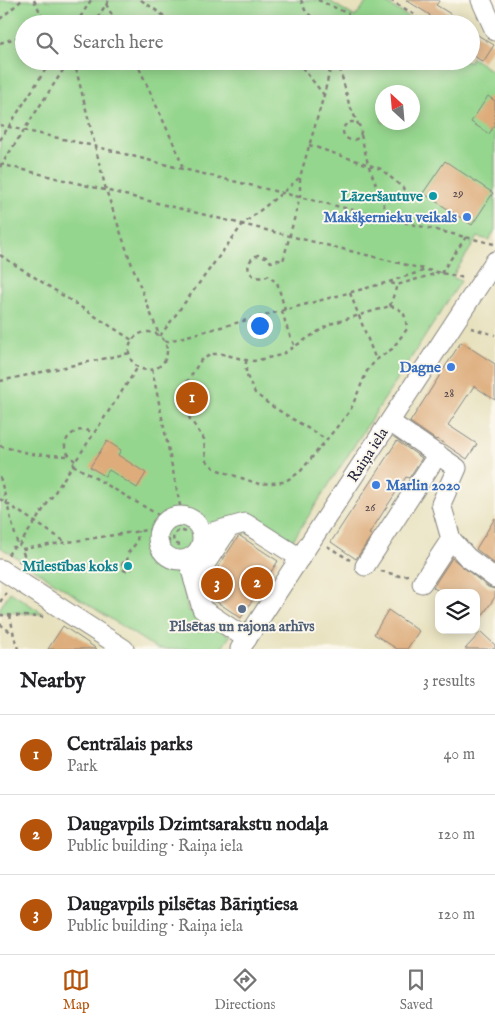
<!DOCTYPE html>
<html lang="en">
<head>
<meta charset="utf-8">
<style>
	body { margin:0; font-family:"IM FELL English",serif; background:#f6f6f6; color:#202124 }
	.controls { position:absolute; right:15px; bottom:15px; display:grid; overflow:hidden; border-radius:10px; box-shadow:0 2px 12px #0003 }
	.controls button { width:45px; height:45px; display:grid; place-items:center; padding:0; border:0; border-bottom:1px solid #e0e0e0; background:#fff; color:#202124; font:25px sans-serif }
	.compass { position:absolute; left:375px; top:85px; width:45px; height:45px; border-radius:50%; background:#fff; box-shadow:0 2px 12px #0003; rotate:334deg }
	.you { position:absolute; left:259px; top:325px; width:18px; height:18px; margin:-12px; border:4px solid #fff; border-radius:50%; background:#1a73e8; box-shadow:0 0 0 8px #1a73e833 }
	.badge { display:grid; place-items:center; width:32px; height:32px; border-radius:50%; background:#b45309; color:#fff; font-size:16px; font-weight:700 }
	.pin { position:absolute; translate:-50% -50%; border:2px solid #fff; box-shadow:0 1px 5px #0006 }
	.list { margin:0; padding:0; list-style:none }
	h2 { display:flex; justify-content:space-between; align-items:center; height:65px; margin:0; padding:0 20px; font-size:21px }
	h2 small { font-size:16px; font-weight:400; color:#757577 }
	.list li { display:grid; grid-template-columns:32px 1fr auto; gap:15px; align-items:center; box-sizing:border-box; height:80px; padding:0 20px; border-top:1px solid #e0e0e0 }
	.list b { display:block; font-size:19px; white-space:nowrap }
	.list p { margin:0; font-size:16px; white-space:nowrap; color:#757577 }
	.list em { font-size:16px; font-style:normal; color:#757577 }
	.icon { flex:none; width:28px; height:28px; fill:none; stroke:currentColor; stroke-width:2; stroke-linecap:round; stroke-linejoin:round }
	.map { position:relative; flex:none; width:495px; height:649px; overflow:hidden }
	.search { position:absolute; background:#fff; box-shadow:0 2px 12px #0003; left:15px; right:15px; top:15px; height:55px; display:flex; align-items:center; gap:12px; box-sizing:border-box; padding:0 18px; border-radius:28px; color:#757577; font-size:19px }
	.sheet { height:305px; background:#fff }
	nav { display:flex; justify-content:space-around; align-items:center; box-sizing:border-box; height:70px; border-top:1px solid #e0e0e0; background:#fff; font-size:14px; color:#757577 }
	nav a { display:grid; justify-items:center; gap:2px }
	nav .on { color:#b45309 }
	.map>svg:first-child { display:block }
	.green { fill:#95d68e; stroke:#5c7c64; fill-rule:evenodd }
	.building { fill:#ddac7a }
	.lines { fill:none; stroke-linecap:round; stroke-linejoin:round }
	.minor-casing { stroke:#84827c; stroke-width:21 }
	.path { stroke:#84827c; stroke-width:2.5; stroke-dasharray:4 4; stroke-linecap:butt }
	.minor { stroke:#fff; stroke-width:19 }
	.culture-dot { fill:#0f9aa8; stroke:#fbf7ec; stroke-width:2 }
	.shop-dot { fill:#3f7fe0; stroke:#fbf7ec; stroke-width:2 }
	.service-dot { fill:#5c6f8a; stroke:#fbf7ec; stroke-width:2 }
	.labels { text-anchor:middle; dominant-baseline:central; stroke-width:4; stroke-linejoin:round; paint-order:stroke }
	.number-label { font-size:12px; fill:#51444b }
	.culture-label { font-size:15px; font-weight:bold; fill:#0d838f; stroke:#fbf7ec; text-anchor:end }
	.shop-label { font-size:15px; font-weight:bold; fill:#366cbe; stroke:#fbf7ec; text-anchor:end }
	.street-label { font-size:15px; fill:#22223b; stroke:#fbf7ec }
	.service-label { font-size:15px; font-weight:bold; fill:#4e5e75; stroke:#fbf7ec }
</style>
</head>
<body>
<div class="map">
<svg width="495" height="649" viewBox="0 0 495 649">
	<rect width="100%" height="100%" fill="#fbf7ec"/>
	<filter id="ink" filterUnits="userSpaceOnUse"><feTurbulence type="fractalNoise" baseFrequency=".02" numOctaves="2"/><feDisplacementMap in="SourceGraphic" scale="10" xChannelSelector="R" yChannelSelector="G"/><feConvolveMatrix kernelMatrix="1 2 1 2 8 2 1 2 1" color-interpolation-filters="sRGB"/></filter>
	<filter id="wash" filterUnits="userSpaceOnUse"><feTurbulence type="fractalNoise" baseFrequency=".0096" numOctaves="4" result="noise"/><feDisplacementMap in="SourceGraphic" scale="20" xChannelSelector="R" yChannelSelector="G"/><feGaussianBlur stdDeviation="1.12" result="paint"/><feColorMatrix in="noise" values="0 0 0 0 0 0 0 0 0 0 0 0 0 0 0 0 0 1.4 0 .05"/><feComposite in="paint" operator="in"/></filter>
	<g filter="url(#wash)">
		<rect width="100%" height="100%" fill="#e7e1be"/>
		<g class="green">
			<path d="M0 0H328L355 17 366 3 373 0H382L419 24H24V61H471V57L495 73V230L489 240 478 237 452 277 461 281 291 543 213 525 182 572 188 610 230 636 221 649H157L0 547ZM382 92H412V122H382Z"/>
			<polygon points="10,592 44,614 0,612 0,608"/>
		</g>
		<g id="blocks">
			<g class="building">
				<polygon points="406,0 440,0 436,5 467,24 439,24 429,17 430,15"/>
				<polygon points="471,31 494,45 483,62 471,54"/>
				<polygon points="488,96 495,101 495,124 489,134 471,122"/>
				<polygon points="445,161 493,193 472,225 423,193"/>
				<polygon points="461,342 495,364 495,400 474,386 448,425 477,444 467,459 437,439 436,440 410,422"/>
				<polygon points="107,441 121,450 118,455 146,473 137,488 109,470 105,476 90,467"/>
				<polygon points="397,441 422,458 409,478 406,477 369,534 372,535 356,559 331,542"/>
				<polygon points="495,518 495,564 476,549"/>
				<polygon points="240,536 278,561 241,618 211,598 207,584 238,537"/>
				<polygon points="452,558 488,587 495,589 495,597 476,625 476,593 441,593 433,587"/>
				<polygon points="388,610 419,631 407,649 397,649 374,634"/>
				<polygon points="63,626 97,649 48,649"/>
				<polygon points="481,632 495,645 495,649 465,649"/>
			</g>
		</g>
	</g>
	<g filter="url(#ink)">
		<use href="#blocks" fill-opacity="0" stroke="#84827c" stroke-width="1"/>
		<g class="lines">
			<defs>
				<g id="minor">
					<polyline points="481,0 495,31"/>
					<polyline points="390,422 457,468 441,504 451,539 467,557 495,578"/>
					<circle cx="180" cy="538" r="22"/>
					<polyline points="202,535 245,523 300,558"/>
					<polyline points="188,559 202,609 247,639"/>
					<polyline points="365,566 438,454"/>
					<polyline points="0,569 124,649"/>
					<polyline points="194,581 229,528"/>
					<polyline points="422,583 451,539"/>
					<polyline points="240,649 495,261"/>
				</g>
			</defs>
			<use href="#minor" class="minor-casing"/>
			<g class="path">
				<polyline points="34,0 46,24"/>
				<polyline points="141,0 167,18 226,24"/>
				<polyline points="301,0 305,10 318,24"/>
				<polyline points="318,0 349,14"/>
				<polyline points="390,0 417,16"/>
				<polyline points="106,4 117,24"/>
				<polyline points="0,19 22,0"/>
				<polyline points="57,24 79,17"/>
				<polyline points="76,24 91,0"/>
				<polyline points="93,24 109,0"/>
				<polyline points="0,43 24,35"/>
				<polyline points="74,61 106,190 129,257 159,335"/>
				<polyline points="136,61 177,151 183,169"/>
				<polyline points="297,61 324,95"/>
				<polyline points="338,61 349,104 358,124"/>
				<circle cx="352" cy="131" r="9"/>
				<polyline points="0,125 94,146 183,169 494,244"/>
				<polyline points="361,135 368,164 385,208 395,219"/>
				<polyline points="0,140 51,61"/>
				<polyline points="309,145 381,169 409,193"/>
				<polyline points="0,164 427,270 465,278"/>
				<polyline points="0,167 69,61"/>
				<polyline points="0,255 132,340"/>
				<polyline points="441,273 466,237"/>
				<polyline points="391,283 397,285 438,273"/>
				<polyline points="350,293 376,360"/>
				<path d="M390 306C405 310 405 314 407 329L392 349 376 360 367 371 350 411 300 472 284 482 259 484 215 469 206 460 204 439 188 416 183 388 201 360 212 354H223L246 360 254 361 281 355 330 324Z"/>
				<polyline points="390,306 397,285"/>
				<path d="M285 310 277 282 273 280 269 275C251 285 239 263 258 255L266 257 271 262 278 260 283 261 300 197V177L324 95 332 61"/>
				<polyline points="282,311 288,331 295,347"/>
				<polyline points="471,328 495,335"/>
				<circle cx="148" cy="351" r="19"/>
				<polyline points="160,336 243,224 287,189 300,177"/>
				<polyline points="165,342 389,282 397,279 426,270"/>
				<polyline points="246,360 246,374 255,393 270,405 327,440"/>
				<polyline points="152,369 182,515"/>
				<polyline points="0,381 130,353"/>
				<polyline points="0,446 32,454 69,456"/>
				<path d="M75 461C71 457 66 453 65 447 64 437 76 429 85 430 88 430 91 432 93 433"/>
				<polyline points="73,465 167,520"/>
				<polyline points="0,477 18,546"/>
				<polyline points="0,499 64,541"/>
				<polyline points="178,516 180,529"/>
				<polyline points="159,545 173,539"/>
				<path d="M180 545C174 544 172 539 174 534L180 530 186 532"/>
				<polyline points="327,546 350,560"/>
				<polyline points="22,549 160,528"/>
				<polyline points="8,555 13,547 18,547 35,522 138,367"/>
				<polyline points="127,561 128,553 137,542 138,531"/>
				<circle cx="127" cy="566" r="5"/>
				<polyline points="19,562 24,555 22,550"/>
				<polyline points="381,571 400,576 408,575"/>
				<polyline points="0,602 6,593"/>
				<polyline points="0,615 43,617"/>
				<polyline points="10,615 14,636 18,649"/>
				<polyline points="0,624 13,634"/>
			</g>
			<use href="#minor" class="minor"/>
		</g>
	</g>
	<g class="culture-dot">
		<circle cx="433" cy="196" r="5"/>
		<circle cx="128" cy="566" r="5"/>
	</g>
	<g class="shop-dot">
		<circle cx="467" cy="217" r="5"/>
		<circle cx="451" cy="367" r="5"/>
		<circle cx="376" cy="485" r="5"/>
	</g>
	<circle class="service-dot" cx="242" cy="609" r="5"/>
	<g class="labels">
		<g class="number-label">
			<text x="458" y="193">29</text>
			<text x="449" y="393">28</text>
			<text x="370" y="507">26</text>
		</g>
		<g class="culture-label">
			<text x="423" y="196">Lāzeršautuve</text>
			<text x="118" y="566">Mīlestības koks</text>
		</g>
		<g class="shop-label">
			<text x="457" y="217">Makšķernieku veikals</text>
			<text x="441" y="367">Dagne</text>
			<text x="386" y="485" text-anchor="start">Marlin 2020</text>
		</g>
		<g class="street-label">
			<text transform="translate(368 455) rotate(-57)">Raiņa iela</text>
		</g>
		<g class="service-label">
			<text x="242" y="626">Pilsētas un rajona arhīvs</text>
		</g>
	</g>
</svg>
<div class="controls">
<button><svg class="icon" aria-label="layers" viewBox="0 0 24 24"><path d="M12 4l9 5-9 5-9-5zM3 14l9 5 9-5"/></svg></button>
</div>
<svg class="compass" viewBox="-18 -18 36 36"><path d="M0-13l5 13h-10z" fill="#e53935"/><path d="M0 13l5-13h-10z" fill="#757577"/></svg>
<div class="you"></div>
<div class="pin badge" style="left:192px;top:398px">1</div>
<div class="pin badge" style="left:257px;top:583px">2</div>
<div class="pin badge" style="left:217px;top:584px">3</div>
<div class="search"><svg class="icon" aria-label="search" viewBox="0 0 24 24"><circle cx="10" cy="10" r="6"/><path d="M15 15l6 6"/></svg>Search here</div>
</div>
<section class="sheet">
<h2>Nearby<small>3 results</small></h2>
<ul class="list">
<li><span class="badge">1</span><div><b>Centrālais parks</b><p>Park</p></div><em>40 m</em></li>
<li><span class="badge">2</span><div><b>Daugavpils Dzimtsarakstu nodaļa</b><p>Public building · Raiņa iela</p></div><em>120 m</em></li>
<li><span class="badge">3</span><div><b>Daugavpils pilsētas Bāriņtiesa</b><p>Public building · Raiņa iela</p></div><em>120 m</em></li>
</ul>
</section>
<nav>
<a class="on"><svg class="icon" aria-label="map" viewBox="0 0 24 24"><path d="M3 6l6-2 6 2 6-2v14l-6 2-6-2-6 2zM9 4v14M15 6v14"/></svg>Map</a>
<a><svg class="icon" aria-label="directions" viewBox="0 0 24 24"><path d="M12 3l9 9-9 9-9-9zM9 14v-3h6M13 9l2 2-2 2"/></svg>Directions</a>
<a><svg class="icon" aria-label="saved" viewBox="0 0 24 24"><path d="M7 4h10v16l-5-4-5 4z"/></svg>Saved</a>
</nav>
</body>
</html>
